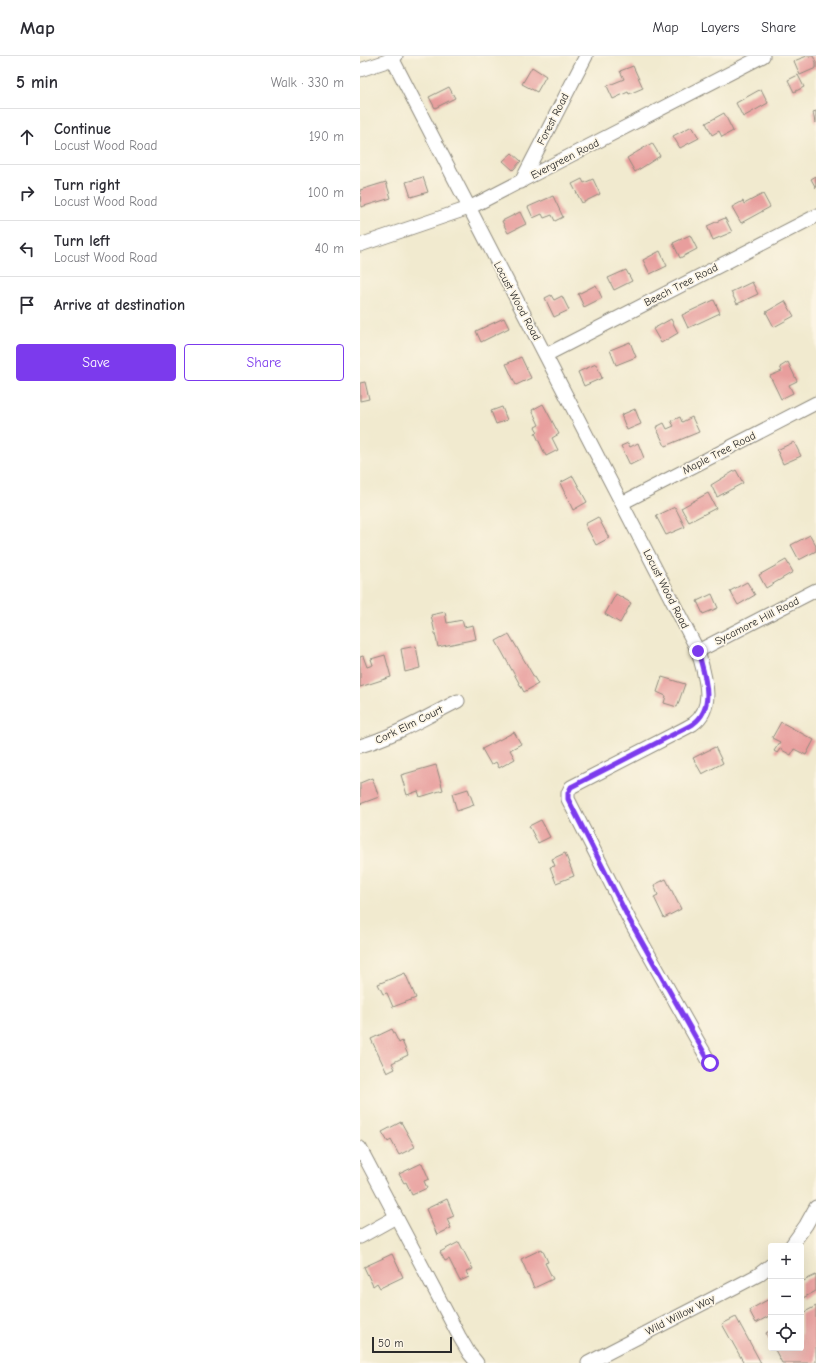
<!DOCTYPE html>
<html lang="en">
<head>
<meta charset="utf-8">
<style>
	body { margin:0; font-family:"Comic Neue",sans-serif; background:#f7f7f7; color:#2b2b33 }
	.controls { position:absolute; right:12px; bottom:12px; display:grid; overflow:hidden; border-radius:4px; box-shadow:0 4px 16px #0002 }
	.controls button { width:36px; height:36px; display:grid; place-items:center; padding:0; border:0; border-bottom:1px solid #e1e1e2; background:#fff; color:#2b2b33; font:20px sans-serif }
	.scale { position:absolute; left:12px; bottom:10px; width:80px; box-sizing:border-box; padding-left:4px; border:2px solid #2b2b2b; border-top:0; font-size:11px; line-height:14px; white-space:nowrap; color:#2b2b2b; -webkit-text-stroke:3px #fcf5e5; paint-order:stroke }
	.stop { position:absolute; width:12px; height:12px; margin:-9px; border:3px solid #7c3aed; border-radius:50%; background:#fff }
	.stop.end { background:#7c3aed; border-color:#fff; box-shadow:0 1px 4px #0008 }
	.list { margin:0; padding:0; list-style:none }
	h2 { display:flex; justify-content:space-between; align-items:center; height:52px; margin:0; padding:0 16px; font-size:17px }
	h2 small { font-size:13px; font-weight:400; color:#7c7c81 }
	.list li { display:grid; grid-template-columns:26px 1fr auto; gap:12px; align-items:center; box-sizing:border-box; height:56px; padding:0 16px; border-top:1px solid #e1e1e2 }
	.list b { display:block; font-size:15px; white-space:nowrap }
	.list p { margin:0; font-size:13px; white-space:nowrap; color:#7c7c81 }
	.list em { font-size:13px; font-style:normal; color:#7c7c81 }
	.actions { display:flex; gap:8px; padding:12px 16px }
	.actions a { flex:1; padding:9px 0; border:1px solid #7c3aed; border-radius:4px; text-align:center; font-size:14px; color:#7c3aed }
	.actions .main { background:#7c3aed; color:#fff }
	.icon { flex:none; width:22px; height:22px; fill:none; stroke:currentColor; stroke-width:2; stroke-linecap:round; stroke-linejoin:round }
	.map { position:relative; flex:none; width:456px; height:1307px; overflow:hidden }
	header { display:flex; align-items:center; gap:24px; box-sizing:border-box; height:56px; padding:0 20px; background:#fff; border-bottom:1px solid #e1e1e2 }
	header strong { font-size:19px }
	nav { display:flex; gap:22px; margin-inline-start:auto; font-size:14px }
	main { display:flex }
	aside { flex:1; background:#fff }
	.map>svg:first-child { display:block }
	.building { fill:#e89e9d }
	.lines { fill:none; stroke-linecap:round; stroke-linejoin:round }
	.minor-casing { stroke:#8e8a7d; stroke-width:15 }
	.minor { stroke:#fff; stroke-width:13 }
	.route { stroke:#7c3aed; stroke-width:5 }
	.labels { text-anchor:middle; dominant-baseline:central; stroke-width:3.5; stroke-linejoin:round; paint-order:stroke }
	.street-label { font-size:11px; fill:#2b2b2b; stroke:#fcf5e5 }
</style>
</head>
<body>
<header>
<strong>Map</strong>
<nav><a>Map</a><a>Layers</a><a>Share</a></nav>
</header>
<main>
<aside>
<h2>5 min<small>Walk · 330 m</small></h2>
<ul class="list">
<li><svg class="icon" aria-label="ahead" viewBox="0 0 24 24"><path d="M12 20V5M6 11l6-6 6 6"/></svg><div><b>Continue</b><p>Locust Wood Road</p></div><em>190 m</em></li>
<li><svg class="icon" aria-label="right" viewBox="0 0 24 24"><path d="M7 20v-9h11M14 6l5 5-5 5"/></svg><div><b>Turn right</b><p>Locust Wood Road</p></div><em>100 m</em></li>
<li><svg class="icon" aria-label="left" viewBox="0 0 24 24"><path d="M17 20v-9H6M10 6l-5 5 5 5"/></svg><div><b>Turn left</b><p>Locust Wood Road</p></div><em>40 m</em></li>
<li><svg class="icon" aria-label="arrive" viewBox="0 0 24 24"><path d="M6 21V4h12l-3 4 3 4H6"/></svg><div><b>Arrive at destination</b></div></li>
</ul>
<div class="actions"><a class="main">Save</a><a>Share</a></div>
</aside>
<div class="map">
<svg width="456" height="1307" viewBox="0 0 456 1307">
	<rect width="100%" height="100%" fill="#fcf5e5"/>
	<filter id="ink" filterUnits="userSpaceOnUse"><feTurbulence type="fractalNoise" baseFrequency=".025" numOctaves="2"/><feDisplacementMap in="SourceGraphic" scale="8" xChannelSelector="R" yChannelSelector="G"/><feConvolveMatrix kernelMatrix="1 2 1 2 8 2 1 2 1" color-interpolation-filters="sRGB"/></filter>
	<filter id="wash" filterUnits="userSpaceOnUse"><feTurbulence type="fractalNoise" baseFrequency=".012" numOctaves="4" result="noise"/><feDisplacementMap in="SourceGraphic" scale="16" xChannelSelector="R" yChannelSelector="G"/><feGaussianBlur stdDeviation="0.9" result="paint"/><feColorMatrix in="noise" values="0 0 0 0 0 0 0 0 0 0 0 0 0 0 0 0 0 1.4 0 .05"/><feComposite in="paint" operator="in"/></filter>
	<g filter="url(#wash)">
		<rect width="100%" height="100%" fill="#f1eacf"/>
		<g id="blocks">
			<g class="building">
				<polygon points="447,0 453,0 456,6 456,12 440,19 434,5"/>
				<polygon points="273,10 283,32 269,38 268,36 253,43 247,30 264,23 260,15"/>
				<polygon points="172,11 186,20 177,36 162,28"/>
				<polygon points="438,19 444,31 434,36 428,24"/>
				<polygon points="89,31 95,42 75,52 69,41"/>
				<polygon points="401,33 408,47 383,61 376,47"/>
				<polygon points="456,55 456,67 455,67 453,56"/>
				<polygon points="364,57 373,75 362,81 359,75 352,79 346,67"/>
				<polygon points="332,70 339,82 320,92 313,80"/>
				<polygon points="292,87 300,100 275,116 267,102"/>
				<polygon points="152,97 161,105 153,114 143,105"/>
				<polygon points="456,120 456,132 451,123"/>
				<polygon points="63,121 68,136 51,141 46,126"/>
				<polygon points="222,123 224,127 233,123 240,138 222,147 212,128"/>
				<polygon points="26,126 31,142 1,151 0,134"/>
				<polygon points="403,138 410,151 381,167 372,151 383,145 384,148"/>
				<polygon points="193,140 203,161 195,165 192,159 184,162 182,158 173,162 168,151"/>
				<polygon points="160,156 166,168 148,177 142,165"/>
				<polygon points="365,162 372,176 353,184 347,170"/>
				<polygon points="330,179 337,193 320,202 313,187"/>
				<polygon points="300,195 307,210 290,218 283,204"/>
				<polygon points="266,214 272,225 254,234 248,222"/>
				<polygon points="392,226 398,238 377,248 371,236"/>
				<polygon points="236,229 242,242 224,251 218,238"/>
				<polygon points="191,239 194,244 202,240 209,254 194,261 185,242"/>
				<polygon points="354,244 360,257 328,272 322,259"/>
				<polygon points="425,245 434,260 414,271 406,256"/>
				<polygon points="144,262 149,272 121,286 116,275"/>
				<polygon points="311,263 318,277 301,287 293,273"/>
				<polygon points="270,286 276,301 256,309 250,294"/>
				<polygon points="161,301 171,322 156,329 146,308"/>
				<polygon points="428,306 437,325 429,329 433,337 421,343 410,320 422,315 420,311"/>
				<polygon points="236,308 242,322 224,330 218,316"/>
				<polygon points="5,326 9,343 0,345 0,327"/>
				<polygon points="183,348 199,378 192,382 198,394 186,400 175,377 178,376 175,371 179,369 172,354"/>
				<polygon points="142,351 147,364 136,368 131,355"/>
				<polygon points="275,353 281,368 267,374 261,359"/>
				<polygon points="320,361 322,366 332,361 339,376 305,390 296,371 304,367 307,373 314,370 311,365"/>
				<polygon points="434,386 441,400 423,408 417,394"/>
				<polygon points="268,387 270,391 278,387 284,402 270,409 261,390"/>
				<polygon points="376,414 383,427 357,441 351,429"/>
				<polygon points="213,420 227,446 213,454 200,427"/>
				<polygon points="348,437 356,452 329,466 321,452"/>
				<polygon points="315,451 325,471 306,479 296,460"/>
				<polygon points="238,461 249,482 236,489 225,468"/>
				<polygon points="450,479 456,490 456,495 439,504 431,489"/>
				<polygon points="426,504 433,516 406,532 399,519"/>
				<polygon points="387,526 395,539 378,549 370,535"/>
				<polygon points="256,538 271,547 260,567 245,558"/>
				<polygon points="352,538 358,552 343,558 337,545"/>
				<polygon points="85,556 87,567 102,564 104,571 113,569 116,583 78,591 71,559"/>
				<polygon points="149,578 178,628 164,636 136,585"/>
				<polygon points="56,590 60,612 45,616 41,593"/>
				<polygon points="25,599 31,621 0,631 0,601 3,600 7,611 13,609 11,603"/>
				<polygon points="302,621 325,628 317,651 304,647 306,640 297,636"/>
				<polygon points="421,666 454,684 446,699 434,693 431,699 420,693 417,697 414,695 420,686 412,682"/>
				<polygon points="154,676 161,688 150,694 155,703 139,712 136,706 131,709 122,693"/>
				<polygon points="355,691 363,707 342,718 333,702"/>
				<polygon points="76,709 83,734 60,741 58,735 47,739 41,719"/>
				<polygon points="12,722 19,741 0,748 0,727"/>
				<polygon points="108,733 114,749 97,755 92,738"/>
				<polygon points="181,764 190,781 178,787 169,770"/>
				<polygon points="205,797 214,820 196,827 190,811 195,810 192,803"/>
				<polygon points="306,823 321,853 304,862 294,841 298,839 294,829"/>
				<polygon points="45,917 56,942 33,951 27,937 23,938 18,928"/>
				<polygon points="32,973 39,987 42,985 48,999 32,1007 35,1013 27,1017 11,983"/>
				<polygon points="41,1066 55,1091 39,1099 31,1084 28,1086 22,1076"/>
				<polygon points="62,1107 69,1123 64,1125 67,1132 52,1139 46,1126 44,1127 39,1118"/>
				<polygon points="87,1143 94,1160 87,1163 91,1172 77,1179 66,1153"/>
				<polygon points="99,1186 113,1213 106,1216 109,1221 100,1225 89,1203 85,1205 80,1196"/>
				<polygon points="182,1193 188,1206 185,1207 193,1223 174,1232 161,1203"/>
				<polygon points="32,1198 43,1221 20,1232 17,1227 13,1230 4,1211"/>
				<polygon points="456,1219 456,1235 441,1243 441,1226"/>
				<polygon points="411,1242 411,1259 396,1267 389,1254"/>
				<polygon points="456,1250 456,1307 422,1307 414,1292 441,1292 441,1258"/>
				<polygon points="376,1261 401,1307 384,1307 362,1268"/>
				<polygon points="411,1274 411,1287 406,1277"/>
			</g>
		</g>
	</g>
	<g filter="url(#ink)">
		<use href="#blocks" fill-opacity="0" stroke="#8e8a7d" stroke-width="1"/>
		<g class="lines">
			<defs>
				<g id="minor">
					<path d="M31 0 338 595C344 618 357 651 333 668 328 671 322 674 316 677L211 731 208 737V743L270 865 350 1007"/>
					<polyline points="0,14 33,3 36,0"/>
					<polyline points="161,126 226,0"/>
					<polyline points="0,189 109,152 403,0"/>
					<polyline points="186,299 456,160"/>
					<polyline points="262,447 456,347"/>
					<polyline points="338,595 456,534"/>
					<path d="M0 690C35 680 66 661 98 645"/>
					<polyline points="0,1092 99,1280 109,1297 117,1307"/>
					<polyline points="0,1181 36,1161"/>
					<polyline points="431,1190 446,1169 456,1151"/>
					<polyline points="228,1307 379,1229 398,1219 411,1209"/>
				</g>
			</defs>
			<use href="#minor" class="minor-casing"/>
			<use href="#minor" class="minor"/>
		</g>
	</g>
	<g class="lines" filter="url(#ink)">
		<path class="route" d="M338 595C344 618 357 651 333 668 328 671 322 674 316 677L211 731 208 737V743L270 865 350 1007"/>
	</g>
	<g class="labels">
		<g class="street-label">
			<text transform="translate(193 63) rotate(-63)">Forest Road</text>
			<text transform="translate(205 103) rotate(-27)">Evergreen Road</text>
			<text transform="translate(321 229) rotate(-27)">Beech Tree Road</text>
			<text transform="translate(157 245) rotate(62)">Locust Wood Road</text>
			<text transform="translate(359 397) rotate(-27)">Maple Tree Road</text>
			<text transform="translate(306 533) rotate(63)">Locust Wood Road</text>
			<text transform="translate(397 565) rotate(-27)">Sycamore Hill Road</text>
			<text transform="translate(49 669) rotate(-26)">Cork Elm Court</text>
			<text transform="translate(320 1259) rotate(-27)">Wild Willow Way</text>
		</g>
	</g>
</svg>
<div class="controls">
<button>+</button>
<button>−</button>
<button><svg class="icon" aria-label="locate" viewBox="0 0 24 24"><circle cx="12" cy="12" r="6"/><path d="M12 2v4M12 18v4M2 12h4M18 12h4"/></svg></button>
</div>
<div class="scale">50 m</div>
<div class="stop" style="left:350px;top:1007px"></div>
<div class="stop end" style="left:338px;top:595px"></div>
</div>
</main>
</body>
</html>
